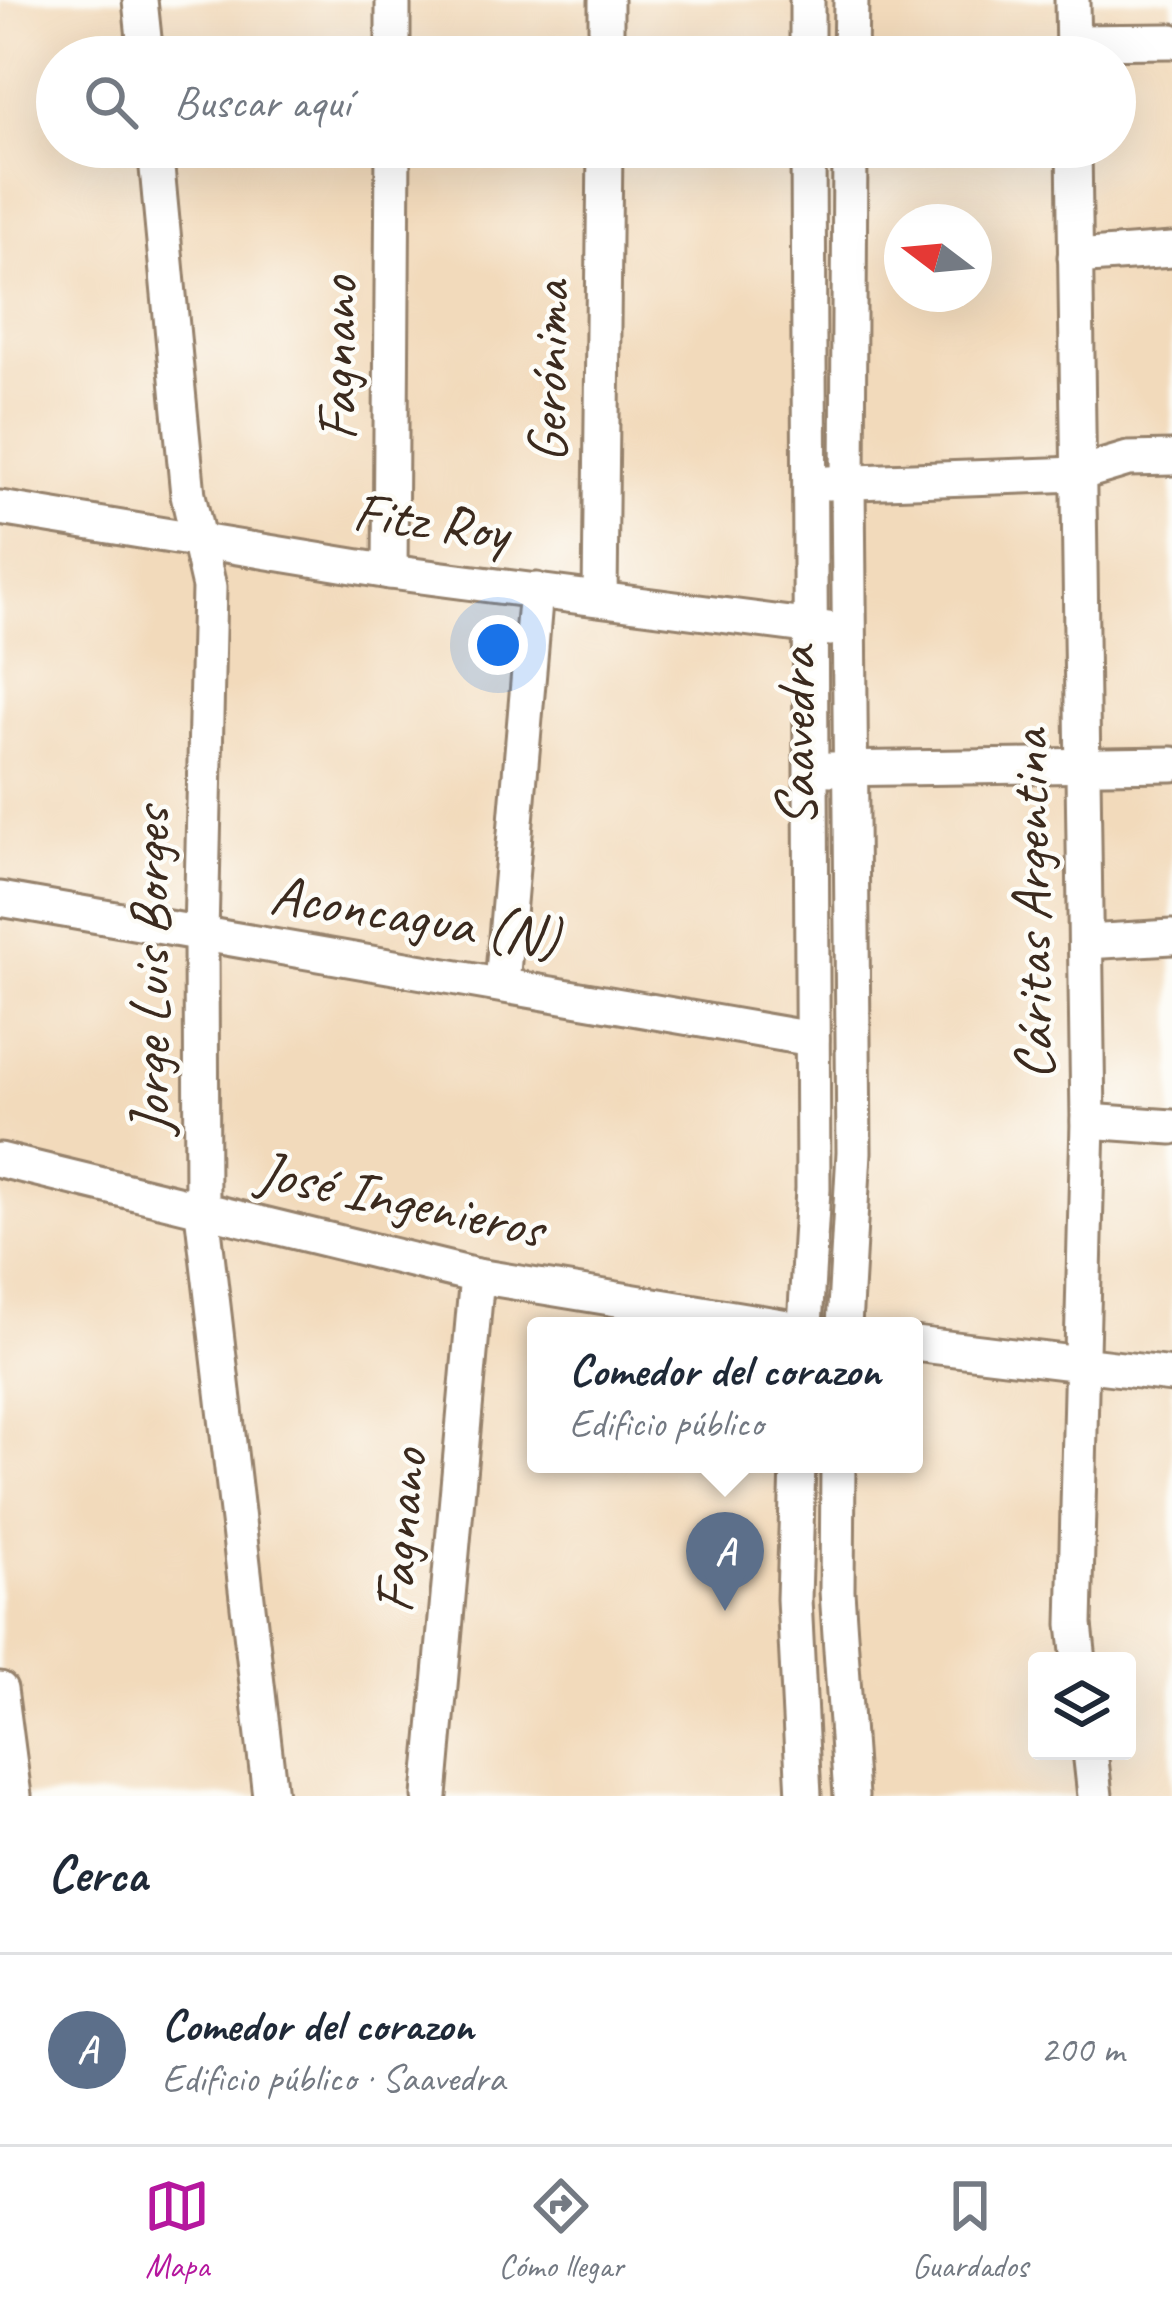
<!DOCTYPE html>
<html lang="es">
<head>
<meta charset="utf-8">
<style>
	body { margin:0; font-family:Caveat,sans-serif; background:#f6f6f7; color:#1f2937 }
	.controls { position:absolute; right:36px; bottom:36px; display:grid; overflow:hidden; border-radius:12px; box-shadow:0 12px 48px #0002 }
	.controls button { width:108px; height:108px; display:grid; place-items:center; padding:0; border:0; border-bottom:3px solid #e0e1e3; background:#fff; color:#1f2937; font:60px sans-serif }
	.compass { position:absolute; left:884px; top:204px; width:108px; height:108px; border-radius:50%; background:#fff; box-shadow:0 12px 48px #0002; rotate:286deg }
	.you { position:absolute; left:498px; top:645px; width:42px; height:42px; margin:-30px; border:9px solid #fff; border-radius:50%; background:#1a73e8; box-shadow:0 0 0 18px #1a73e833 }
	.badge { display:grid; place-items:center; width:78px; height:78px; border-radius:50%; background:#b5179e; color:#fff; font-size:39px; font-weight:700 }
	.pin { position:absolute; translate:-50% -99px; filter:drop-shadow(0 3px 6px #0008) }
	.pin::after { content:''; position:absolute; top:63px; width:42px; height:36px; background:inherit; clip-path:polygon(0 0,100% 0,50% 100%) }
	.popup { position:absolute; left:527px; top:1317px; width:396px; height:156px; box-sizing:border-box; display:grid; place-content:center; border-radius:12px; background:#fff; filter:drop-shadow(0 3px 9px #0005); font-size:39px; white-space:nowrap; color:#747a83 }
	.popup b { font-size:45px; color:#1f2937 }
	.popup::after { content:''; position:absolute; left:50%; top:100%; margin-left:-24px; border:24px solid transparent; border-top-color:#fff }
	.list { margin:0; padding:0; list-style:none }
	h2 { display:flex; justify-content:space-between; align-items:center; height:156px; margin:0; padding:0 48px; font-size:51px }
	h2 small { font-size:39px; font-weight:400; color:#747a83 }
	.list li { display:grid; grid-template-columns:78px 1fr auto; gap:36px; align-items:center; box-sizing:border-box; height:192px; padding:0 48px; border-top:3px solid #e0e1e3 }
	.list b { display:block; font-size:45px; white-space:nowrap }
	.list p { margin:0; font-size:39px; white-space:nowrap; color:#747a83 }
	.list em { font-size:39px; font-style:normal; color:#747a83 }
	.icon { flex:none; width:66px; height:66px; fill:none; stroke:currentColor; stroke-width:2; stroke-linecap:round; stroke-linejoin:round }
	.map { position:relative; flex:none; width:1172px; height:1796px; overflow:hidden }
	.search { position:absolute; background:#fff; box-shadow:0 12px 48px #0002; left:36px; right:36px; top:36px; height:132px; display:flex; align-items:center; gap:30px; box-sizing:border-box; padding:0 42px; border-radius:66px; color:#747a83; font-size:45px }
	.sheet { height:348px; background:#fff }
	nav { display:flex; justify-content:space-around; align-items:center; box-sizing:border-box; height:168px; border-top:3px solid #e0e1e3; background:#fff; font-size:33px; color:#747a83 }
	nav a { display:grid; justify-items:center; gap:6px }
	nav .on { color:#b5179e }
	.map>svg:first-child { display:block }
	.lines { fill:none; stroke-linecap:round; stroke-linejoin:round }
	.minor-casing { stroke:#96826c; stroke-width:39 }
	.minor { stroke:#fff; stroke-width:33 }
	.labels { text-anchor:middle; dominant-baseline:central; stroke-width:9; stroke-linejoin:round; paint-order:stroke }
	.street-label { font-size:57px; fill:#3b2a1e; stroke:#fdfcf7 }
</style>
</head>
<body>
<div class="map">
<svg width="1172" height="1796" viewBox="0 0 1172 1796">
	<rect width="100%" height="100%" fill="#fdfcf7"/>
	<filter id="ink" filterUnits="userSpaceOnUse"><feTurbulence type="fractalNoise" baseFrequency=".00833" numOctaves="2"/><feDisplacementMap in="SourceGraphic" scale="24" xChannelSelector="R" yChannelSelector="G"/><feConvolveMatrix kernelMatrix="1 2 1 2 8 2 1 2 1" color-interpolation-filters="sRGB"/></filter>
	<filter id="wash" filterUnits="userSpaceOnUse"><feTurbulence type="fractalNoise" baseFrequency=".004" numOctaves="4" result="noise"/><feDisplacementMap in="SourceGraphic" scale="48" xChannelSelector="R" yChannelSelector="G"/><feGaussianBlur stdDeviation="2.7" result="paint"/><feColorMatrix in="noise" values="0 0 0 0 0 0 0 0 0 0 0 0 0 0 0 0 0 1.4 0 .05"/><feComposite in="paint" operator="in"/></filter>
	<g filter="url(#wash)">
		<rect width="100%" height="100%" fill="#f2dabb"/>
	</g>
	<g filter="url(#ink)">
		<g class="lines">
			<defs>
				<g id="minor">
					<polyline points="140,0 146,57"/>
					<polyline points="807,0 807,57"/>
					<polyline points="1072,0 1073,57"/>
					<polyline points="1073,42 1172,41"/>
					<polyline points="393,57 393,0"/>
					<polyline points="606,57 606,0"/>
					<polyline points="850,57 851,0"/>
					<polyline points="155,147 188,495 209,587 201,935 202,1211 270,1796"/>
					<polyline points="1074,147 1088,1121 1075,1624 1079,1661"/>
					<polyline points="1075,257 1172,250"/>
					<polyline points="828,483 1078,474 1128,459 1172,458"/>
					<polyline points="0,508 390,572 829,629"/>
					<polyline points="390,572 393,147"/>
					<polyline points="600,598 605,147"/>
					<polyline points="830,769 1172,764"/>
					<polyline points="0,899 812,1039"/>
					<polyline points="1086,942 1172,937"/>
					<polyline points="502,984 536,590"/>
					<polyline points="1088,1121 1172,1127"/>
					<polyline points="0,1160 477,1276 782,1326"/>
					<polyline points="805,1326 813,1189 808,147"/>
					<polyline points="844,1326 854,1152 848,482 850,147"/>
					<polyline points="914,1344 1172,1375"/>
					<polyline points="798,1464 794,1599 804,1796"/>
					<polyline points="838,1464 837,1591 851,1796"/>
					<polyline points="0,1689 14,1796"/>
					<polyline points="1090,1751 1095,1796"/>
					<polyline points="430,1796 477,1276"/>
				</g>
			</defs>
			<use href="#minor" class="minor-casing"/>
			<use href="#minor" class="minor"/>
		</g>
	</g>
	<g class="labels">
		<g class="street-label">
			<text transform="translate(337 359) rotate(-90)">Fagnano</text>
			<text transform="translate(548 372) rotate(-89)">Gerónima</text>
			<text transform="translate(431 521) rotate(8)">Fitz Roy</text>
			<text transform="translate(796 737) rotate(-90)">Saavedra</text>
			<text transform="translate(1031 905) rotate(-91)">Cáritas Argentina</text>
			<text transform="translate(415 916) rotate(9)">Aconcagua (N)</text>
			<text transform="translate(150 971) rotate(-90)">Jorge Luis Borges</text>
			<text transform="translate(401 1199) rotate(12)">José Ingenieros</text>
			<text transform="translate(400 1531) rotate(-85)">Fagnano</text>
		</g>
	</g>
</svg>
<div class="controls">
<button><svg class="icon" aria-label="layers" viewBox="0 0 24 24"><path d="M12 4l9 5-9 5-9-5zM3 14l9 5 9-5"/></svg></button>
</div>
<svg class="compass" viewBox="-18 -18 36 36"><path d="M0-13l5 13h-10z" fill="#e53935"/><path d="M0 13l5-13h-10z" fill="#747a83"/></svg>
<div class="you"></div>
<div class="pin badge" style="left:725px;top:1611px;background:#5c6f8a">A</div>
<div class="popup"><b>Comedor del corazon</b>Edificio público</div>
<div class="search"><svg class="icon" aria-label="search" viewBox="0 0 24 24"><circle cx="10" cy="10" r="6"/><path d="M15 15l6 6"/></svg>Buscar aquí</div>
</div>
<section class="sheet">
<h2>Cerca<small></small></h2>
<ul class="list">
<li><span class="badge" style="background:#5c6f8a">A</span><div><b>Comedor del corazon</b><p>Edificio público · Saavedra</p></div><em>200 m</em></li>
</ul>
</section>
<nav>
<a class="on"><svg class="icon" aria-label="map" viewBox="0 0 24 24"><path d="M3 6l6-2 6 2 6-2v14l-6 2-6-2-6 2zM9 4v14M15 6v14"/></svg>Mapa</a>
<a><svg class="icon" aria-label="directions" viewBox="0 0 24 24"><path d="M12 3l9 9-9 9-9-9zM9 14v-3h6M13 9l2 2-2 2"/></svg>Cómo llegar</a>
<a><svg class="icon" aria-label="saved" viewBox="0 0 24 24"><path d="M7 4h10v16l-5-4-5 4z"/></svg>Guardados</a>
</nav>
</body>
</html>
